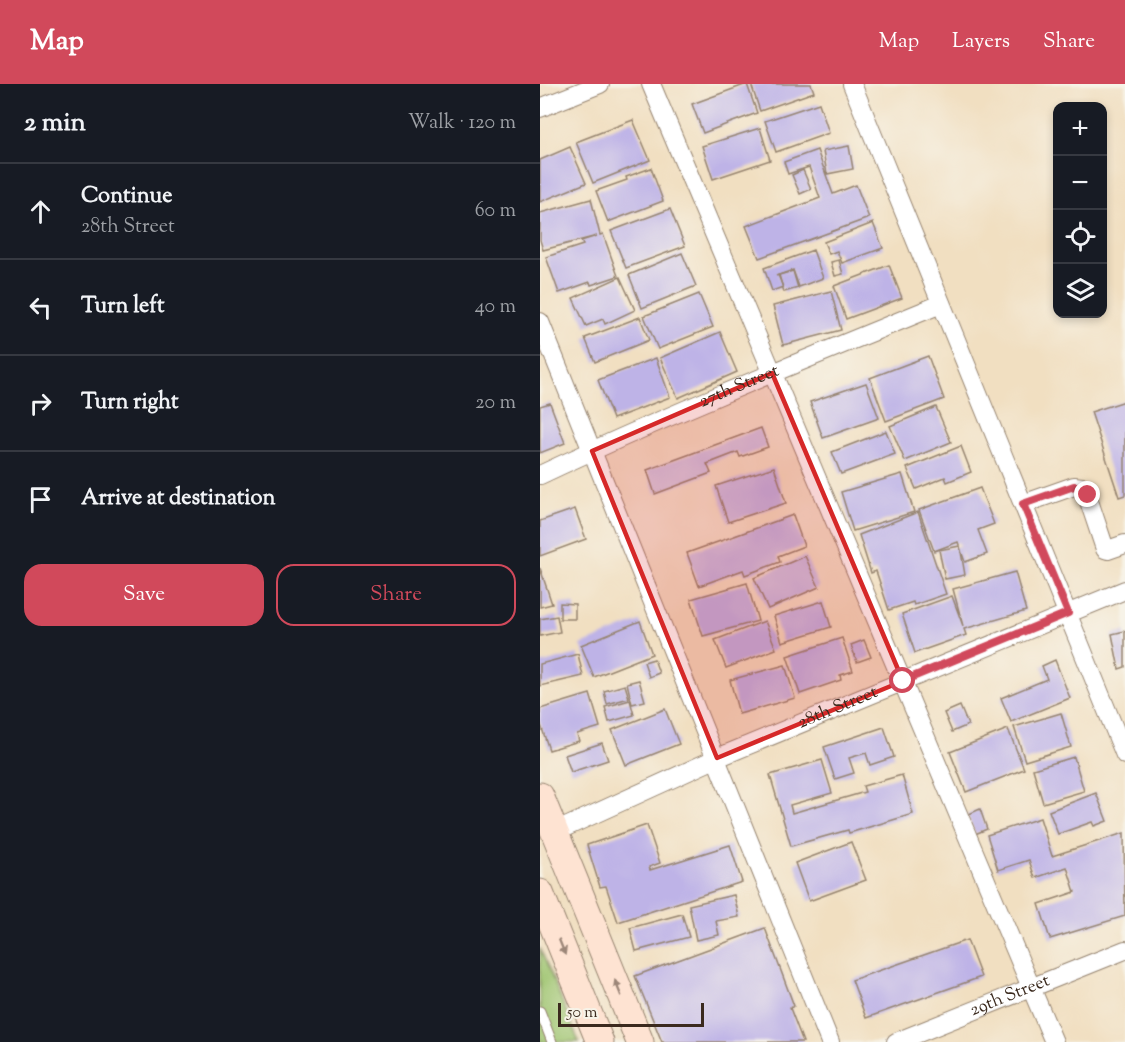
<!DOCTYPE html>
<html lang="en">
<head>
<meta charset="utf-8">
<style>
	body { margin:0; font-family:"Sorts Mill Goudy",serif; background:#20242c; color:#f1f3f6 }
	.controls { position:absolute; right:18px; top:18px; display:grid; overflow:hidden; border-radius:12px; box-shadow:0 3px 9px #0003 }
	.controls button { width:54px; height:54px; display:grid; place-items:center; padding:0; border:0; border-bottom:2px solid #363941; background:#171b24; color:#f1f3f6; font:30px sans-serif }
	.scale { position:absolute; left:18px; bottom:15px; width:146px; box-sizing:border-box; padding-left:6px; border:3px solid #3b2a1e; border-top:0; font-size:16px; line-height:21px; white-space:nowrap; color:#3b2a1e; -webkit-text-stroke:4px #f7f3e8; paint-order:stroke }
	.stop { position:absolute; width:18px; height:18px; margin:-14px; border:4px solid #d1495b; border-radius:50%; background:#fff }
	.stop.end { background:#d1495b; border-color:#fff; box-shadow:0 2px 6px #0008 }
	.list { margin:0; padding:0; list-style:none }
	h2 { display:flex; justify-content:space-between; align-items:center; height:78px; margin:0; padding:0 24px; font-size:26px }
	h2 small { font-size:20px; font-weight:400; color:#9ea1a6 }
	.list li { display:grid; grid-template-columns:39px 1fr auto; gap:18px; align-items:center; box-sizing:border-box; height:96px; padding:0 24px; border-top:2px solid #363941 }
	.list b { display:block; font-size:22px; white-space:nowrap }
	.list p { margin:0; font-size:20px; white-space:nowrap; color:#9ea1a6 }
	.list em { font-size:20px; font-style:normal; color:#9ea1a6 }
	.actions { display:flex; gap:12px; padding:18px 24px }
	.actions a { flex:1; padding:14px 0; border:2px solid #d1495b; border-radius:18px; text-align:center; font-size:21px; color:#d1495b }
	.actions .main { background:#d1495b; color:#fff }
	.icon { flex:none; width:33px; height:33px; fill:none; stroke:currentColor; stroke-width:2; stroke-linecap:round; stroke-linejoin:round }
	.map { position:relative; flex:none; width:585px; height:958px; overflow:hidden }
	header { display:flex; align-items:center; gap:36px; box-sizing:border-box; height:84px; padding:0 30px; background:#d1495b; color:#fff }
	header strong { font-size:28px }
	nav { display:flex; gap:33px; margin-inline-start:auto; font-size:21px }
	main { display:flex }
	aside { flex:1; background:#171b24 }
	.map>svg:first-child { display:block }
	.green { fill:#9ec470; stroke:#6c7747; stroke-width:1.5 }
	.building { fill:#beb3e7 }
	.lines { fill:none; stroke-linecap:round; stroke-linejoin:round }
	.lane-casing { stroke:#968470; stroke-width:11 }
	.street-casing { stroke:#968470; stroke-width:20 }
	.secondary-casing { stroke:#968470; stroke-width:29 }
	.lane { stroke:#fff; stroke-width:9 }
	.street { stroke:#fff; stroke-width:18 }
	.secondary { stroke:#fee3d2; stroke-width:27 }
	.oneway { fill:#9c8678 }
	.route { stroke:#d1495b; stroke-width:8 }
	.marked { fill:#d62828; fill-opacity:0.2; stroke:#d62828; stroke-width:4.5; stroke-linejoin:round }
	.labels { text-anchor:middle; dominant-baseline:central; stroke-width:5; stroke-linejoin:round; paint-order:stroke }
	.street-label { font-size:18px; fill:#3b2a1e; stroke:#f7f3e8 }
</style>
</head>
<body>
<header>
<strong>Map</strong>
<nav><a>Map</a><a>Layers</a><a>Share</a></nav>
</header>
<main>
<aside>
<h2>2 min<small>Walk · 120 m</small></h2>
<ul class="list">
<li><svg class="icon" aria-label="ahead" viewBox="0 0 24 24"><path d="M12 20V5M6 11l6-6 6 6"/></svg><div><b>Continue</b><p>28th Street</p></div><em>60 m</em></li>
<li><svg class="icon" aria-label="left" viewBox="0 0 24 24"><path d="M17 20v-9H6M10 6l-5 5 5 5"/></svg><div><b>Turn left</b></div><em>40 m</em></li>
<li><svg class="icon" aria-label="right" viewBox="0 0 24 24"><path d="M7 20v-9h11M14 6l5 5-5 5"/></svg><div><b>Turn right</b></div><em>20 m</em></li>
<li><svg class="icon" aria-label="arrive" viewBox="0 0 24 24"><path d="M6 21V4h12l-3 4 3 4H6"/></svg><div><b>Arrive at destination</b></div></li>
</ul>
<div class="actions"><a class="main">Save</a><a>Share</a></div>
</aside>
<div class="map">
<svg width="585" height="958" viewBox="0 0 585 958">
	<rect width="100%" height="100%" fill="#f7f3e8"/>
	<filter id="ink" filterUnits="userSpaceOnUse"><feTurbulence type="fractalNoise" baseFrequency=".0167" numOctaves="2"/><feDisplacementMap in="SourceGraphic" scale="12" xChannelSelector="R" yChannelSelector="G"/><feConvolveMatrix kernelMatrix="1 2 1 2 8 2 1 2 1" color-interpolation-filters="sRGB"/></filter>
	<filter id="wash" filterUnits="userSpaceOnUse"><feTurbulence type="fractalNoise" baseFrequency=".008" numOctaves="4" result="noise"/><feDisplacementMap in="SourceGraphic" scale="24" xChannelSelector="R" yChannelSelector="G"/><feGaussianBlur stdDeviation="1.35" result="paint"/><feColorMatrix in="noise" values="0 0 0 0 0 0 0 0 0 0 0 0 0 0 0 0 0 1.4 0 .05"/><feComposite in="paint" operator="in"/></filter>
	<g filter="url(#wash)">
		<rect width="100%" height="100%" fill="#f1dfc1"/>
		<polygon class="green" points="0,864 39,958 0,958"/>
		<g id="blocks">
			<g class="building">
				<polygon points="207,0 217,29 163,49 152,20"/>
				<polygon points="211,0 271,0 274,8 220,27"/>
				<polygon points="279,19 289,49 236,68 225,37"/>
				<polygon points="93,36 110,76 53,99 36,58"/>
				<polygon points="220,44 230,76 173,95 162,62"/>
				<polygon points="309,62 313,85 287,90 283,67"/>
				<polygon points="30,63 46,99 0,118 0,76"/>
				<polygon points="277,66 293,110 316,101 329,134 219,174 206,142 280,114 269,83 248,90 244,78"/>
				<polygon points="111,84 123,117 68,138 56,107 87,96 86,93"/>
				<polygon points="263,86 271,105 260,110 252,91"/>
				<polygon points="51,115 60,151 63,150 78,192 51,201 50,198 19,209 6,173 43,161 41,157 57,152 3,166 0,156 0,129"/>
				<polygon points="130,125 145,162 86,184 71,147"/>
				<polygon points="333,139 343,164 302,179 297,167 289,170 284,158"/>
				<polygon points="273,166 283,194 259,203 253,186 236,192 238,191 243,203 232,207 224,184"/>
				<polygon points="142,169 156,202 102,224 89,191"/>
				<polygon points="299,176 303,190 295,192 291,178"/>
				<polygon points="349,181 362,214 306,235 294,202"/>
				<polygon points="253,187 258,204 244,208 239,191"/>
				<polygon points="80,193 95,226 65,240 63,235 46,242 33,214"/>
				<polygon points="291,207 301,246 243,261 233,222"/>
				<polygon points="159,210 173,243 118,265 104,232"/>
				<polygon points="100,233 109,256 55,278 45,254"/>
				<polygon points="180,248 197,288 138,314 120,274"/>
				<polygon points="388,272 404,315 346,337 330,294"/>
				<polygon points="116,274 130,313 73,335 58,296"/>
				<polygon points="326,299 339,334 283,354 270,318"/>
				<polygon points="585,317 585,411 579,413 551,328"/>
				<polygon points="10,319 25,359 0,369 0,322"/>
				<polygon points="396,323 411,358 365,377 350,342"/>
				<polygon points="221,344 228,363 200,373 198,368 167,380 171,389 115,410 107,386"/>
				<polygon points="346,347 355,370 301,390 292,368"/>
				<polygon points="421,362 431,388 407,398 405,393 376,405 367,384"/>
				<polygon points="234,383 246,419 188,438 176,402"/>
				<polygon points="362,390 374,428 313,447 301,408"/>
				<polygon points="440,404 454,440 438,446 447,470 425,478 418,458 394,467 379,426"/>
				<polygon points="35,425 46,455 0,472 0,437"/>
				<polygon points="378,428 406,510 374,521 373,518 349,526 336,487 331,489 319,451"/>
				<polygon points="253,431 264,462 238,472 240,478 205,491 203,486 159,502 147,469"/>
				<polygon points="420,462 425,491 405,495 399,466"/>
				<polygon points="265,472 279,503 228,525 214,494"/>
				<polygon points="0,484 12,520 0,523"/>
				<polygon points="475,488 486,527 424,545 426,551 375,569 362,530 412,512 423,542 413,505"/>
				<polygon points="207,499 218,537 163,552 151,515"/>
				<polygon points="283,517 291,543 242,558 234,532"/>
				<polygon points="20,519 35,520 35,535 20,535"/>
				<polygon points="17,532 20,548 0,552 0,535"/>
				<polygon points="100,537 112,570 54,593 41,561"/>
				<polygon points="225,537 236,565 186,584 175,556"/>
				<polygon points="585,547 585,583 579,585 572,550"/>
				<polygon points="302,554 313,587 300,591 301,596 260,610 247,572"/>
				<polygon points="324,556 331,573 317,578 311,561"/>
				<polygon points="38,570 43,592 0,602 0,580"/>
				<polygon points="114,575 119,589 109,593 104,578"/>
				<polygon points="515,576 530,614 471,638 461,614 507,595 502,582"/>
				<polygon points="245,581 255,614 199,630 190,596"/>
				<polygon points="99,596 105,617 92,620 87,599"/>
				<polygon points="85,601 89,614 67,620 64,607"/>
				<polygon points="50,610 60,643 37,650 39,657 9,666 0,638 0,625"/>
				<polygon points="90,616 94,631 69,638 65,623"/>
				<polygon points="420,622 428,641 412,648 404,629"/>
				<polygon points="125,625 139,660 86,681 72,646"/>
				<polygon points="521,629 531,663 485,677 474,643"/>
				<polygon points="344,643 354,673 330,681 326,669 309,674 314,689 295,695 284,663"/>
				<polygon points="468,645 484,685 426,708 410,668"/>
				<polygon points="62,659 68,676 31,688 25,671"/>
				<polygon points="534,673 544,707 503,719 493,685"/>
				<polygon points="282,676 292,709 250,721 252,729 325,708 323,702 362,691 373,730 309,749 308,746 251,762 230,691"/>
				<polygon points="556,709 567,737 554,742 552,738 518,750 509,727"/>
				<polygon points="440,725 447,745 435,750 427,731"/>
				<polygon points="500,734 512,772 584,749 585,832 510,855 499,820 535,808 527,783 495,794 489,776 458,786 447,751"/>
				<polygon points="107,741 120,779 109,783 110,786 190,761 202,798 78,838 66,802 60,803 47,761"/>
				<polygon points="311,758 326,796 269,817 255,779"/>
				<polygon points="194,811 199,833 176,837 179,851 156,856 149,821"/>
				<polygon points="142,830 149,853 96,867 90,844"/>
				<polygon points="225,844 254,922 250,924 263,958 122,958 95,892"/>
				<polygon points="427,856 441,893 326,934 312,896"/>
			</g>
		</g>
	</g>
	<g filter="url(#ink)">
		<use href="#blocks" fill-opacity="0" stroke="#968470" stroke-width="1.5"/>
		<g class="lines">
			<defs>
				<polyline id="lane" points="0,927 12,958"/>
				<g id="street">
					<polyline points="111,0 514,958"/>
					<polyline points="312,0 585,671"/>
					<polyline points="0,24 60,0"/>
					<polyline points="0,238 290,958"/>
					<path id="s1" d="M0 391C131 329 267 275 401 220"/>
					<polyline points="483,420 534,402 542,403 547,411 565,465 568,466 585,460"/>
					<path id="s2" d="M15 748 177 674 585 506"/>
					<path id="s3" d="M356 958 585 866"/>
				</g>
				<g id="secondary">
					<polyline points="0,712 100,958"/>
					<polyline points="0,809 60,958"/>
				</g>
			</defs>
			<use href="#lane" class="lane-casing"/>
			<use href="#street" class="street-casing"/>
			<use href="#secondary" class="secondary-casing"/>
			<use href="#lane" class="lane"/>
			<use href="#street" class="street"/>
			<use href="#secondary" class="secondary"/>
		</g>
		<defs><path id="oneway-solid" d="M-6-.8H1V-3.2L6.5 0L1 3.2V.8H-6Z" transform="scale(1.5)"/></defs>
		<g class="oneway">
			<use href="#oneway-solid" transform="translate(22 863) rotate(68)"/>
			<use href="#oneway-solid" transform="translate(78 904) rotate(-112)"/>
		</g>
	</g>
	<g class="lines" filter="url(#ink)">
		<polyline class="route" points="363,597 528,529 483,420 534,402 542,403 548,411"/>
	</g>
	<path class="marked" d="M232 289 363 597 177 674 52 367Z"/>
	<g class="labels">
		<g class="street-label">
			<text stroke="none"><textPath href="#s1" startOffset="218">27th Street</textPath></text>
			<text stroke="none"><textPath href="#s2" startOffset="309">28th Street</textPath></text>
			<text stroke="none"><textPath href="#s3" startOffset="123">29th Street</textPath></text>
		</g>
	</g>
</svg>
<div class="controls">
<button>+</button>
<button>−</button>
<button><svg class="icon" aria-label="locate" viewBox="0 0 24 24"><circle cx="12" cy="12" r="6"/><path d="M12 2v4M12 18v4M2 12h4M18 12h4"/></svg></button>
<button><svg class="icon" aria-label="layers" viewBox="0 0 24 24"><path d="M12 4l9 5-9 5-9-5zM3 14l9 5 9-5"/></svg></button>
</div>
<div class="scale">50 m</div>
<div class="stop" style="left:363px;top:597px"></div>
<div class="stop end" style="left:548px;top:411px"></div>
</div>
</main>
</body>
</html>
